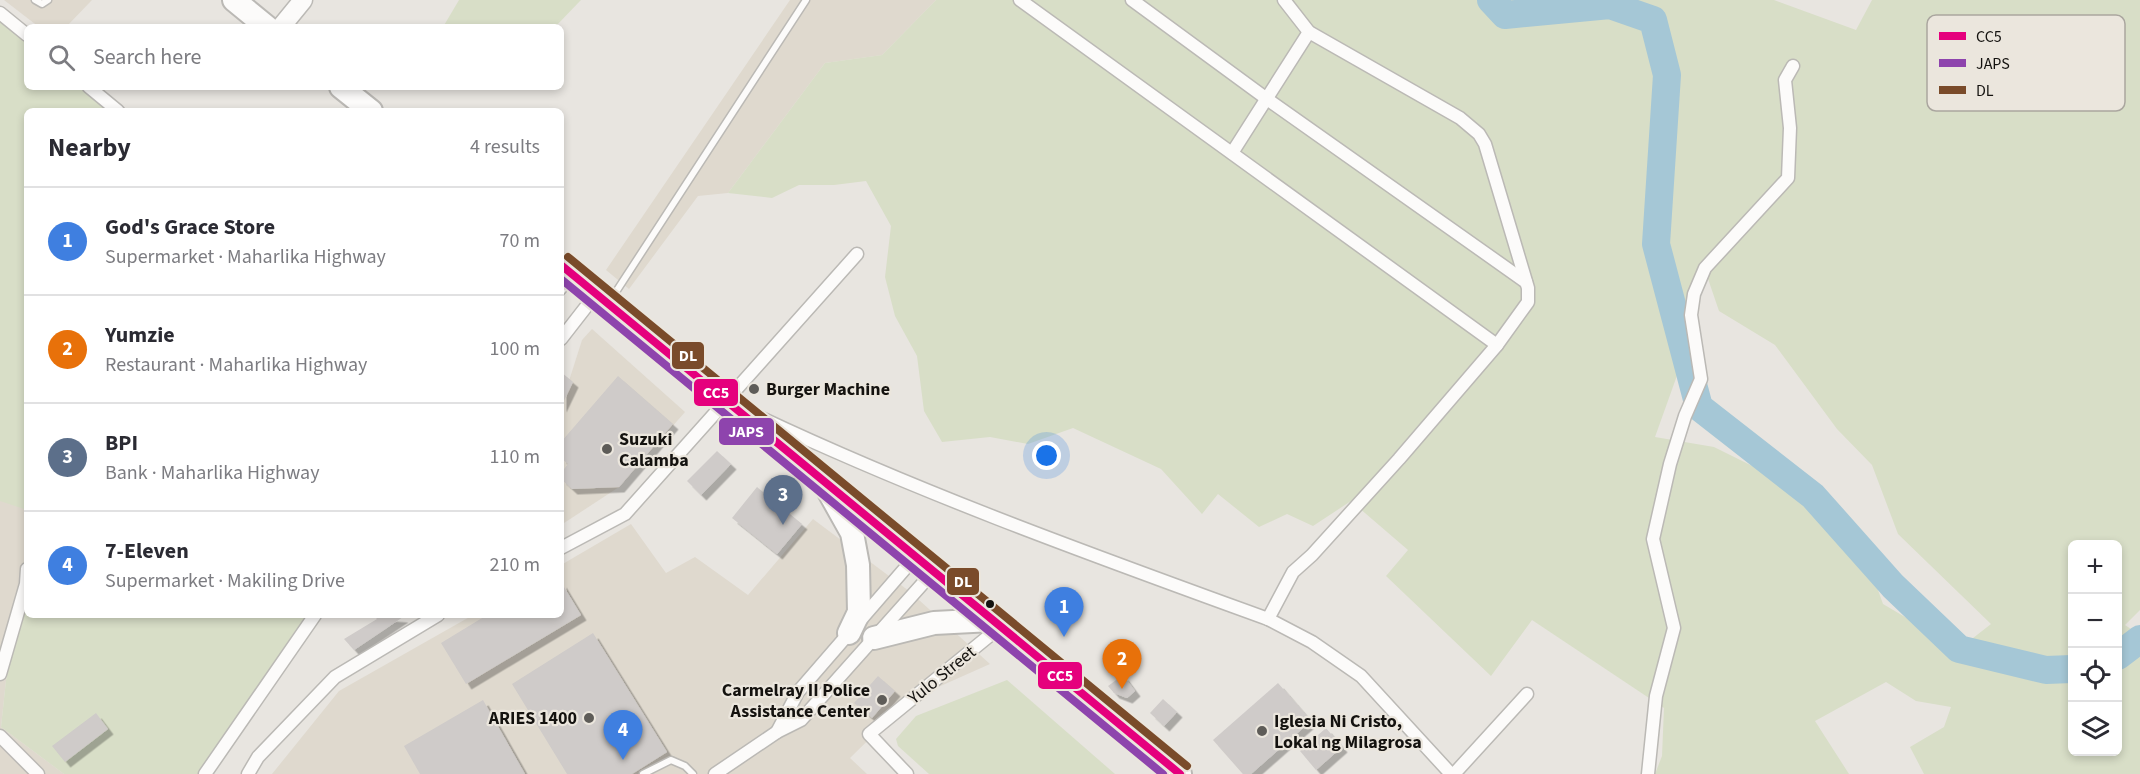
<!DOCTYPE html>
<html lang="en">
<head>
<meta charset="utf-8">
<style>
	body { margin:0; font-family:"Source Sans 3",sans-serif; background:#f7f7f7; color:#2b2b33 }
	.controls { position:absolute; right:18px; bottom:18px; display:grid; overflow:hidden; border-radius:9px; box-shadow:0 3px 9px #0003 }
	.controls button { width:54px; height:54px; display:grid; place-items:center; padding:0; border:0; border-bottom:2px solid #e1e1e2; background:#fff; color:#2b2b33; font:30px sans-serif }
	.you { position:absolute; left:1047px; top:456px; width:21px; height:21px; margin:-15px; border:4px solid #fff; border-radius:50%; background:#1a73e8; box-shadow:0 0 0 9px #1a73e833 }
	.badge { display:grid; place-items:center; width:39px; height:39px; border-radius:50%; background:#2563eb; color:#fff; font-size:20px; font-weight:700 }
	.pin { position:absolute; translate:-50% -50px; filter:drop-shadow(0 2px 3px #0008) }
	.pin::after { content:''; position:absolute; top:32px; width:21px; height:18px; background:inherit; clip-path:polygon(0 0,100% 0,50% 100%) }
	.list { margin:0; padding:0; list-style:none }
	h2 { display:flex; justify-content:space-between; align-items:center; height:78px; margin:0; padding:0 24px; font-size:26px }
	h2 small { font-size:20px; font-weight:400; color:#7c7c81 }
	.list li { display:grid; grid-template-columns:39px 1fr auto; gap:18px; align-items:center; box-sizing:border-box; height:108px; padding:0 24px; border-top:2px solid #e1e1e2 }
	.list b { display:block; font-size:22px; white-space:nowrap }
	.list p { margin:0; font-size:20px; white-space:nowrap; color:#7c7c81 }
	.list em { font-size:20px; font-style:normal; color:#7c7c81 }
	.icon { flex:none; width:33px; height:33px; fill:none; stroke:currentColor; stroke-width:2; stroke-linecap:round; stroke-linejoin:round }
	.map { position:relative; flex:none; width:2140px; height:774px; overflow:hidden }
	.search { position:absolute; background:#fff; box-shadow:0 3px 9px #0003; left:24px; top:24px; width:540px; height:66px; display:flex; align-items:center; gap:15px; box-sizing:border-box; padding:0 21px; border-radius:9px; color:#7c7c81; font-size:22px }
	.panel { position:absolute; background:#fff; box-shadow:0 3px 9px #0003; left:24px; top:108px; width:540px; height:510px; border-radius:9px }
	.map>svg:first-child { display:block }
	.built { fill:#dfd9ce }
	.green { fill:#d8dec7; fill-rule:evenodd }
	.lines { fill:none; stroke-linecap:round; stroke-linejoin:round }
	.river { stroke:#a5c7d6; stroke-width:28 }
	.building { fill:#cfcbc9; filter:url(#shadow) }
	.lane-casing { stroke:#bbb9b5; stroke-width:9 }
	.street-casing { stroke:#bbb9b5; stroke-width:15 }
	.secondary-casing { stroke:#bbb9b5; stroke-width:21 }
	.highway-casing { stroke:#bbb9b5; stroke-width:26 }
	.lane { stroke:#fcfbfa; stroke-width:6 }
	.street { stroke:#fcfbfa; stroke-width:12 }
	.secondary { stroke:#fcfbfa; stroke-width:18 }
	.highway { stroke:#fcfbfa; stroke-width:22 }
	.bus-1-casing { stroke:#ebe6dd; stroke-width:12 }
	.bus-2-casing { stroke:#ebe6dd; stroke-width:12 }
	.bus-3-casing { stroke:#ebe6dd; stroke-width:12 }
	.bus-1 { stroke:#e5007d; stroke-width:8 }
	.bus-2 { stroke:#8e44ad; stroke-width:8 }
	.bus-3 { stroke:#7a4b2a; stroke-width:8 }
	.poi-dot { fill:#5e5c58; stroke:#ebe6dd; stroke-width:2 }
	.bus-dot { fill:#14120f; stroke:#ebe6dd; stroke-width:2 }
	.labels { text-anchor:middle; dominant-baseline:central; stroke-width:4.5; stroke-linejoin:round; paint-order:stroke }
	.poi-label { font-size:18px; font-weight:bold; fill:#14120f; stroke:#ebe6dd; text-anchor:start }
	.street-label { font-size:18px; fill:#14120f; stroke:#ebe6dd }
	.key { fill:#ebe6dd; stroke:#aaa69f; stroke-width:1.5 }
	.key-label { font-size:16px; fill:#14120f }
	.line-badge { stroke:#ebe6dd; stroke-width:2 }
	.badge-label { font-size:16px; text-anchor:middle; font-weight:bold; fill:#fff }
</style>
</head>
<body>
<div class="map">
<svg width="2140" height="774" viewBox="0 0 2140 774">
	<defs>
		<filter id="shadow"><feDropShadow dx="5.5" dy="5.5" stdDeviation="0" flood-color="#0004"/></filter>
	</defs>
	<rect width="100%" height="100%" fill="#e8e5e0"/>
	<g class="built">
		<polygon points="4,0 92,0 66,27 39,27"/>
		<polygon points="790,0 936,0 882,55 825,63 728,193 698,196 629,289 606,270"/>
		<polygon points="592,329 685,412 619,487 561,525 561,406 582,340"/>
		<polygon points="0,480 27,508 27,598 6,680 1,727 64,774 0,774"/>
		<polygon points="813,519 909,591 990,664 909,700 850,758 867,774 272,774 339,691 473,615 561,615 561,565 631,524 666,573 695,557 748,595"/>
	</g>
	<g class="green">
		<polygon points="459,0 581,0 555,27 443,27"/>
		<path d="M936 0H1774L1856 30 1872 0H2140V610L2125 625 2140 635V774H1924L1910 747 1944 727 1951 707 1916 701 1886 682 1815 721 1849 774H1655L1662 756 1664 708 1532 620 1491 676 1386 576 1408 550 1351 501 1313 526 1287 514 1259 527 1218 494 1202 514 1161 469 1073 428 1028 444 990 437 942 442 924 411 917 356 895 316 885 277 891 226 866 181 834 185H799L772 198 728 193 825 63 882 55ZM1705 270 1719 311 1775 345 1837 429 1872 465 1898 534 1991 624 1959 649 1883 604 1865 554 1813 496 1714 447 1655 437 1684 356ZM2072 544H2118V752H2072Z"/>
		<polygon points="0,19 27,41 27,87 82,87 112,111 27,111 27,510 0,501"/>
		<polygon points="27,598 27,615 317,615 208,774 64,774 1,727 6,680"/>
		<polygon points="1007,680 1115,774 929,774 898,746 896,739 916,716"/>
	</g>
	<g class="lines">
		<g class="river">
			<polyline points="1491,0 1505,15 1610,5 1653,20 1667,75 1656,244 1699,407 1813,496 1893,586 1959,649 2046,670 2072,669"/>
			<polyline points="2118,656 2140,639"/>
		</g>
	</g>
	<g class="building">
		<polygon points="561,372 573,382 561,407"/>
		<polygon points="618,376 673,424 619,487 572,489 561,479 561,473 568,464 561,458 561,442"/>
		<polygon points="717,451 731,464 701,495 687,481"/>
		<polygon points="757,487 802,524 777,554 732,518"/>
		<polygon points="561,582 581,615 466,684 441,643 487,615 561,615"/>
		<polygon points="373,615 403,617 354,650 344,639 377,619"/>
		<polygon points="593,633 667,752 632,774 567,774 512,684"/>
		<polygon points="1123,675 1135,691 1127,698 1114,693 1108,686"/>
		<polygon points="878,676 895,691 872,718 854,703"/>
		<polygon points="1278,683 1311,721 1251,774 1243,774 1213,740"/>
		<polygon points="1163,699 1177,712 1164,726 1150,713"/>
		<polygon points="483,700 525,774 420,774 404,746"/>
		<polygon points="96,713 108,729 65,762 52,746"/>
		<polygon points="1326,728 1342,747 1316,770 1300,751"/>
	</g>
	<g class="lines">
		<defs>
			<g id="lane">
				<polyline points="35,0 42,4 48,0"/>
				<polyline points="561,292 572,279"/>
				<polyline points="610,301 806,0"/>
				<polyline points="643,774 671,760 685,766 693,774"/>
			</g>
			<g id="street">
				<polyline points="1020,0 1497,345"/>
				<polyline points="1132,0 1267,99 1526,282"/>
				<polyline points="0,13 27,35"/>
				<polyline points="89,87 118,111"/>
				<polyline points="1232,153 1309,32"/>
				<polyline points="561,339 596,294"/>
				<path d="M755 415C922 494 1095 556 1268 619L1312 642 1361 676 1451 774"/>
				<polyline points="561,548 625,514 857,254"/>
				<polyline points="1268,619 1293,572 1312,555 1399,459 1497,345 1528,302 1528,288 1485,144 1479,134 1460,118 1309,32 1284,0"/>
				<polyline points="0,674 26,584 27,569"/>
				<polyline points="777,732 798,692 915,557"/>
				<polyline points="0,736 38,774"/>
				<polyline points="205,774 315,615"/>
				<polyline points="248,774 258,757 335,677 438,615"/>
				<polyline points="715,774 777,732 801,720 933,572"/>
				<polyline points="907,774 869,734 1000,627"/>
				<polyline points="1454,774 1527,694"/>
				<polyline points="1648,774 1656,696 1674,628 1653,539 1670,464 1685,416 1701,379 1691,315 1694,294 1705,268 1788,178 1790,128 1785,80 1793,66"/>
			</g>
			<polyline id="secondary" points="281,27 303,0"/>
			<g id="highway">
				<polyline points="234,0 267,27"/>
				<polyline points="341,87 371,111"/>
				<polyline points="561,265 1180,774"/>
				<polyline points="829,492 852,533 858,565 859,612 849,633"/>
				<polyline points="874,638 934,623 992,620"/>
			</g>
		</defs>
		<use href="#lane" class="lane-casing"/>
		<use href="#street" class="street-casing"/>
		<use href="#secondary" class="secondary-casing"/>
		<use href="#highway" class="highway-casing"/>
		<use href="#lane" class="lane"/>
		<use href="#street" class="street"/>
		<use href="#secondary" class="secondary"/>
		<use href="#highway" class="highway"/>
		<defs>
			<polyline id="bus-1" points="561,265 1180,774"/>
			<polyline id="bus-2" points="561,279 1163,774"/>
			<polyline id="bus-3" points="568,257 1187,766"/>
		</defs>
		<use href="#bus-1" class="bus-1-casing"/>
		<use href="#bus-2" class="bus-2-casing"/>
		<use href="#bus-3" class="bus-3-casing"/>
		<use href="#bus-1" class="bus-1"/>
		<use href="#bus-2" class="bus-2"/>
		<use href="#bus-3" class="bus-3"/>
	</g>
	<g class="poi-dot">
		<circle cx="754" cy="389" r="6"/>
		<circle cx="607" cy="449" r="6"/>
		<circle cx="882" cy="700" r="6"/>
		<circle cx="589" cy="718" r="6"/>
		<circle cx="1262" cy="731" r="6"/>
	</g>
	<circle class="bus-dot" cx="990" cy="604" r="5"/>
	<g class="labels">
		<g class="poi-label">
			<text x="766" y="389">Burger Machine</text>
			<text x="619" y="439">Suzuki<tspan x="619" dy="21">Calamba</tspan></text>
			<text x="870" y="690" text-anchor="end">Carmelray II Police<tspan x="870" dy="21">Assistance Center</tspan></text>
			<text x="577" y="718" text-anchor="end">ARIES 1400</text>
			<text x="1274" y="721">Iglesia Ni Cristo,<tspan x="1274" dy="21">Lokal ng Milagrosa</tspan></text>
		</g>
		<g class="street-label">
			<text transform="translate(942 675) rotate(-39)">Yulo Street</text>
		</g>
	</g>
	<rect x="1927" y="15" width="198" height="96" rx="9" class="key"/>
	<rect x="1939" y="32" width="27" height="8" fill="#e5007d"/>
	<rect x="1939" y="59" width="27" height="8" fill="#8e44ad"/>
	<rect x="1939" y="86" width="27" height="8" fill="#7a4b2a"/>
	<g class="key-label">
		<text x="1976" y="42">CC5</text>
		<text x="1976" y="69">JAPS</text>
		<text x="1976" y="96">DL</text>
	</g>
	<g class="line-badge">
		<rect x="671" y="341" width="34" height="29" rx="6" fill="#7a4b2a"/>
		<rect x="693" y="378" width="46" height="29" rx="6" fill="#e5007d"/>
		<rect x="718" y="417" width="57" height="29" rx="6" fill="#8e44ad"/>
		<rect x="946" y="567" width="34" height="29" rx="6" fill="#7a4b2a"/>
		<rect x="1037" y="661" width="46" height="29" rx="6" fill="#e5007d"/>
	</g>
	<g class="badge-label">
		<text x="688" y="361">DL</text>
		<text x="716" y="398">CC5</text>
		<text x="746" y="437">JAPS</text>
		<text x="963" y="587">DL</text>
		<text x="1060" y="681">CC5</text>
	</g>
</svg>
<div class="controls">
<button>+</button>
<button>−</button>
<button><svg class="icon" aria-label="locate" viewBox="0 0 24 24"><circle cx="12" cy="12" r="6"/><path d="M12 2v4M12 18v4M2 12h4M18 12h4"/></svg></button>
<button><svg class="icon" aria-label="layers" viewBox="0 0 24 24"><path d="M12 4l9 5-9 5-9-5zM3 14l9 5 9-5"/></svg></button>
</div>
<div class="you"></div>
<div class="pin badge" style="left:1064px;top:637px;background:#3f7fe0">1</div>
<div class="pin badge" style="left:1122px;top:689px;background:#e8710a">2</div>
<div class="pin badge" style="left:783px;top:525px;background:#5c6f8a">3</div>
<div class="pin badge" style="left:623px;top:760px;background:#3f7fe0">4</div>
<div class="search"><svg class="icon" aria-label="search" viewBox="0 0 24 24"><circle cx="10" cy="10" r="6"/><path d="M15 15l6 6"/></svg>Search here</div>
<section class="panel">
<h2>Nearby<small>4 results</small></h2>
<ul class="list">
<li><span class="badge" style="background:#3f7fe0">1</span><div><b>God's Grace Store</b><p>Supermarket · Maharlika Highway</p></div><em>70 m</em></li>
<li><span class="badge" style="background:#e8710a">2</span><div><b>Yumzie</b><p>Restaurant · Maharlika Highway</p></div><em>100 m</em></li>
<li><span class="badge" style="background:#5c6f8a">3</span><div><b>BPI</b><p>Bank · Maharlika Highway</p></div><em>110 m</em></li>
<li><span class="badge" style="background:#3f7fe0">4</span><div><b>7-Eleven</b><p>Supermarket · Makiling Drive</p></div><em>210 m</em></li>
</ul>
</section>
</div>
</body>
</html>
